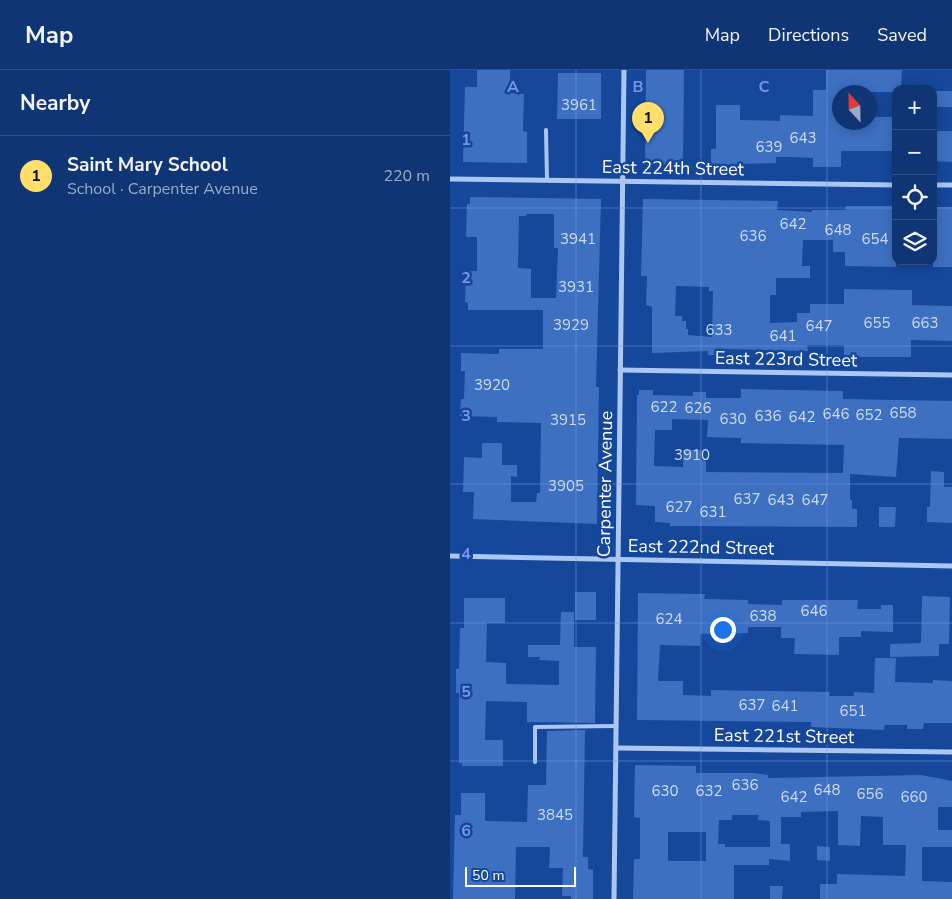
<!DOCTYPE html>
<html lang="en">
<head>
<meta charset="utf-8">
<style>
	body { margin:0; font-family:"Nunito Sans",sans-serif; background:#193d79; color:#f1f3f6 }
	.controls { position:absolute; right:15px; top:15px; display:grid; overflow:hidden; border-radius:10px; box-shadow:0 2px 12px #0003 }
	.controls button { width:45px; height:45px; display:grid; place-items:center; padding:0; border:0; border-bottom:1px solid #305086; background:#103574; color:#f1f3f6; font:25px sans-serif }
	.compass { position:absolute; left:382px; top:15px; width:45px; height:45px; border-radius:50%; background:#103574; box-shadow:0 2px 12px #0003; rotate:338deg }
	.scale { position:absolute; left:15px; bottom:12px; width:111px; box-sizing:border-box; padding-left:5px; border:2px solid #fff; border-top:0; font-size:14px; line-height:18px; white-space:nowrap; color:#fff; -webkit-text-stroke:4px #15479b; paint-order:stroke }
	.you { position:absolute; left:272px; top:559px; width:18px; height:18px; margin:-12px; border:4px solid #fff; border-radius:50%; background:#1a73e8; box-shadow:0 0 0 8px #1a73e833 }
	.badge { display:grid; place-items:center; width:32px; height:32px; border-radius:50%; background:#ffde6c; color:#111; font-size:16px; font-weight:700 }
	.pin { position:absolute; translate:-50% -41px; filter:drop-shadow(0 1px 2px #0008) }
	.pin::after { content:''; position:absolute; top:26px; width:18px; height:15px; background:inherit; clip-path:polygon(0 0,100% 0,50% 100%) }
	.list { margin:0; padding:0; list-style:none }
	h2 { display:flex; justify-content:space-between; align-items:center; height:65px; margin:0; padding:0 20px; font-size:21px }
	h2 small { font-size:16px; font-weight:400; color:#9cabc5 }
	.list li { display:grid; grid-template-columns:32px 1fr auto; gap:15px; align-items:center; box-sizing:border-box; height:80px; padding:0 20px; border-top:1px solid #305086 }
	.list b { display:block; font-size:19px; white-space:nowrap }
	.list p { margin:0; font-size:16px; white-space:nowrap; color:#9cabc5 }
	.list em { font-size:16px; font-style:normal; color:#9cabc5 }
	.icon { flex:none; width:28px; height:28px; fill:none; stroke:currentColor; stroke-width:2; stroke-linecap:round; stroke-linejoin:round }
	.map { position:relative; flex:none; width:502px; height:829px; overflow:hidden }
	header { display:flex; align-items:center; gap:30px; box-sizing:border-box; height:70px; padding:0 25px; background:#103574; border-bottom:1px solid #305086 }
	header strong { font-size:24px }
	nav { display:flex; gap:28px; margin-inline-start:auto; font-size:18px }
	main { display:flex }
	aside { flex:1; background:#103574 }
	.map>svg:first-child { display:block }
	.building { fill:#3d70c1; fill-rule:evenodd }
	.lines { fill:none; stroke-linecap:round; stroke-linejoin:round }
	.lane { stroke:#aac6f3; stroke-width:4 }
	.street { stroke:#aac6f3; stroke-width:5 }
	.grid { fill:none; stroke:#7795e8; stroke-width:1; stroke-opacity:0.55 }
	.labels { text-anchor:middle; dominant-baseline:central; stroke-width:5; stroke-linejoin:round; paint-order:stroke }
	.number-label { font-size:15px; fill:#cedbf0 }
	.street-label { font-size:18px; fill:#fff; stroke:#15479b }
	.grid-label { font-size:16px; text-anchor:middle; font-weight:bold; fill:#7795e8; stroke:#15479b; stroke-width:5; stroke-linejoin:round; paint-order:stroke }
</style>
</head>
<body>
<header>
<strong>Map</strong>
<nav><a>Map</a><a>Directions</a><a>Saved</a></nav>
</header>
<main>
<aside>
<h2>Nearby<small></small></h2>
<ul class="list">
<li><span class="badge">1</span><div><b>Saint Mary School</b><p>School · Carpenter Avenue</p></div><em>220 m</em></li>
</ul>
</aside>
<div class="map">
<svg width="502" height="829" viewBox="0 0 502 829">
	<rect width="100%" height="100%" fill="#15479b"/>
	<g class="building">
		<polygon points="27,0 60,0 60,23 74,24 73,61 77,62 77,93 13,92 15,17 27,17"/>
		<polygon points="196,0 234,0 233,95 195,94"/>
		<polygon points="376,0 452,0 451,19 446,19 446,22 390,22 390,52 420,52 420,47 446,47 446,81 391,81 391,97 363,97 363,88 341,87 326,87 326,93 261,95 261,79 266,79 266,35 290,35 290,50 330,51 330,45 363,46 363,20 376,20"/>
		<polygon points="108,3 151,3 151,49 107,49"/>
		<rect x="483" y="21" width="19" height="16"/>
		<polygon points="484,61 502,61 502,92 484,91"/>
		<path d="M20 127 151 129 146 317H149L147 454 23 449 24 422H13L14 387 32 388V373H52V395H67V407L61 406V432H86L87 423H90L91 353 47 352V347L10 346 11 329H14L15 301H11V283L49 284V279H93V240H18V233L15 232 16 201H27V167H16L17 134H20ZM76 144H104V178H108L106 228H81V199L68 198 69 146H76Z"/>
		<path d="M193 129 328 131 327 140 362 142V140H395L396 136H446V197L395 196V182H383V170H353L352 196H360V208H326V225H320V253L347 252V243H360V234H394V219L462 220V235L502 236V271L461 270V287H394V275H357L358 281 276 279V285H258V281L202 283V237L196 235 197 206H191ZM226 216 259 217V221H263L262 267 238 265V259H236V251H232V246H225Z"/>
		<rect x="483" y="137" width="19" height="60"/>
		<path d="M291 319 393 321V329L502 331V369L449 368 446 407 400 404V430H402V439H407V457L220 456V453L205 452V436L186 435 187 325H189V320H203V325L243 326V322H256V328H291ZM222 349 258 350 257 367 291 368V373L394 375 393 403 256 402V391L251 390V380H233V397L204 396 205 360H222Z"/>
		<polygon points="481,401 494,402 494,417 502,417 502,453 477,452 477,437 480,437"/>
		<polygon points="429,437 446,437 445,457 429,457"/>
		<rect x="125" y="522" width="21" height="28"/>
		<polygon points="188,523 255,524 254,529 298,530 298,534 332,535 332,530 408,530 407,539 431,539 431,535 443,535 443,562 411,561 411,567 389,567 389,585 344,584 345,568 331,568 331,557 298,557 298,563 250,564 250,576 210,575 208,611 233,611 233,625 261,626 261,620 380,622 379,626 404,626 404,622 424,623 425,588 446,588 445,612 483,613 483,610 502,611 502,653 474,653 473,659 457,659 457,655 435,655 434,660 361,657 361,652 187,650"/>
		<polygon points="472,526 500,527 499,574 489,574 489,586 440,587 440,574 471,573"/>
		<polygon points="14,528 55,528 55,553 37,553 36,592 56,593 56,614 109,615 109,591 89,590 90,587 78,587 78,575 110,575 111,542 124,542 124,577 146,577 145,653 77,652 77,632 36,631 35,670 53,670 53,696 12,696 12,693 9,693 9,623 6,623 6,599 9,599 10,558 14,558"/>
		<polygon points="135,660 133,787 138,787 138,799 143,800 143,829 121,829 121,826 112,826 113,798 99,798 100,777 66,777 65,829 3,829 5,745 11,745 11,723 35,723 35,751 77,752 78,715 96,715 97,661"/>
		<path d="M185 695 246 696V703H303L318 705V708L471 705 502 711V737H488V760H502V777H472V811L502 812V829H370V814H387V804L455 806 456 775H433V747L411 746 410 776 388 775V741L351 742V747H331V774H340V791L319 789V795H284V829H183L184 789H190V748L184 747ZM282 745H309L308 750 320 751V777H275V774H268L269 750H282ZM218 762H256V791H218Z"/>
		<polygon points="367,776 380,777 380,791 367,790"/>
		<polygon points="320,816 333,816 332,829 320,829"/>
	</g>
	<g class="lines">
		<g class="lane">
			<polyline points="96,60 97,110"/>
			<polyline points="85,692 85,657 166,656"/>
		</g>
		<g class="street">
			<polyline points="0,109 446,115"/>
			<polyline points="483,115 502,115"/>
			<polyline points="170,300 502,305"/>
			<polyline points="0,486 502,496"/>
			<polyline points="166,678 502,682"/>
			<polyline points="164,829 174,0"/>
		</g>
	</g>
	<path class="grid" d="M126 0V829M251 0V829M377 0V829M0 138H446M483 138H502M0 276H502M0 414H502M0 553H502M0 691H502"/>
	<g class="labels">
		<g class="number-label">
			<text x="129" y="35">3961</text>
			<text x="353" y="68">643</text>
			<text x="319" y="77">639</text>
			<text x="343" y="154">642</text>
			<text x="388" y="160">648</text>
			<text x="303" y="166">636</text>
			<text x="128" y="169">3941</text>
			<text x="425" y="169">654</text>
			<text x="126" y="217">3931</text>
			<text x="427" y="253">655</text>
			<text x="475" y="253">663</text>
			<text x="121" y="255">3929</text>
			<text x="369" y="256">647</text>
			<text x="269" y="260">633</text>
			<text x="333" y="266">641</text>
			<text x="42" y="315">3920</text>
			<text x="214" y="337">622</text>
			<text x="248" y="338">626</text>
			<text x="453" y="343">658</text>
			<text x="386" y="344">646</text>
			<text x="419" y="345">652</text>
			<text x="318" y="346">636</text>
			<text x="352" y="347">642</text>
			<text x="283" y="349">630</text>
			<text x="118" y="350">3915</text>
			<text x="242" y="385">3910</text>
			<text x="116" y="416">3905</text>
			<text x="297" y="429">637</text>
			<text x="331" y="430">643</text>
			<text x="365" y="430">647</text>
			<text x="229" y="437">627</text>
			<text x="263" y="442">631</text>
			<text x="364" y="541">646</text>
			<text x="313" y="546">638</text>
			<text x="219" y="549">624</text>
			<text x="302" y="635">637</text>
			<text x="335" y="636">641</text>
			<text x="403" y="641">651</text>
			<text x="295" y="715">636</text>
			<text x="377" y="720">648</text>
			<text x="215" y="721">630</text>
			<text x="259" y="721">632</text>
			<text x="420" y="724">656</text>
			<text x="344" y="727">642</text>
			<text x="464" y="727">660</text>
			<text x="105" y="745">3845</text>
		</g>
		<g class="street-label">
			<text transform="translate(223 98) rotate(1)">East 224th Street</text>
			<text transform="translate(336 289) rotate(1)">East 223rd Street</text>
			<text transform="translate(155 414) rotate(-89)">Carpenter Avenue</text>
			<text transform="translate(251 477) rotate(1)">East 222nd Street</text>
			<text transform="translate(334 666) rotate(1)">East 221st Street</text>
		</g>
	</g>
	<g class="grid-label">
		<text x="63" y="22">A</text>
		<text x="188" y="22">B</text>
		<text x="314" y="22">C</text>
		<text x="16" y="75">1</text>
		<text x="16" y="213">2</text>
		<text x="16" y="351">3</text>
		<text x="16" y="489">4</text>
		<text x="16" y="627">5</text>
		<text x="16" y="766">6</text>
	</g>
</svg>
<div class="controls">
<button>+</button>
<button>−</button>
<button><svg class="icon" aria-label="locate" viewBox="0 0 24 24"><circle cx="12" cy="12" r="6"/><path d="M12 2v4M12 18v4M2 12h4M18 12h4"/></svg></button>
<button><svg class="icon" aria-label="layers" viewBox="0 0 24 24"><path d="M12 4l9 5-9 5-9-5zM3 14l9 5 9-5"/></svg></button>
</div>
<svg class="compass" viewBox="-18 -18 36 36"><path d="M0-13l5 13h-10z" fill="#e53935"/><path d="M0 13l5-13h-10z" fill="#9cabc5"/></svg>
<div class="scale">50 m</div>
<div class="you"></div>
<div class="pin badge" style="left:198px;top:73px">1</div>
</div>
</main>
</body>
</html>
